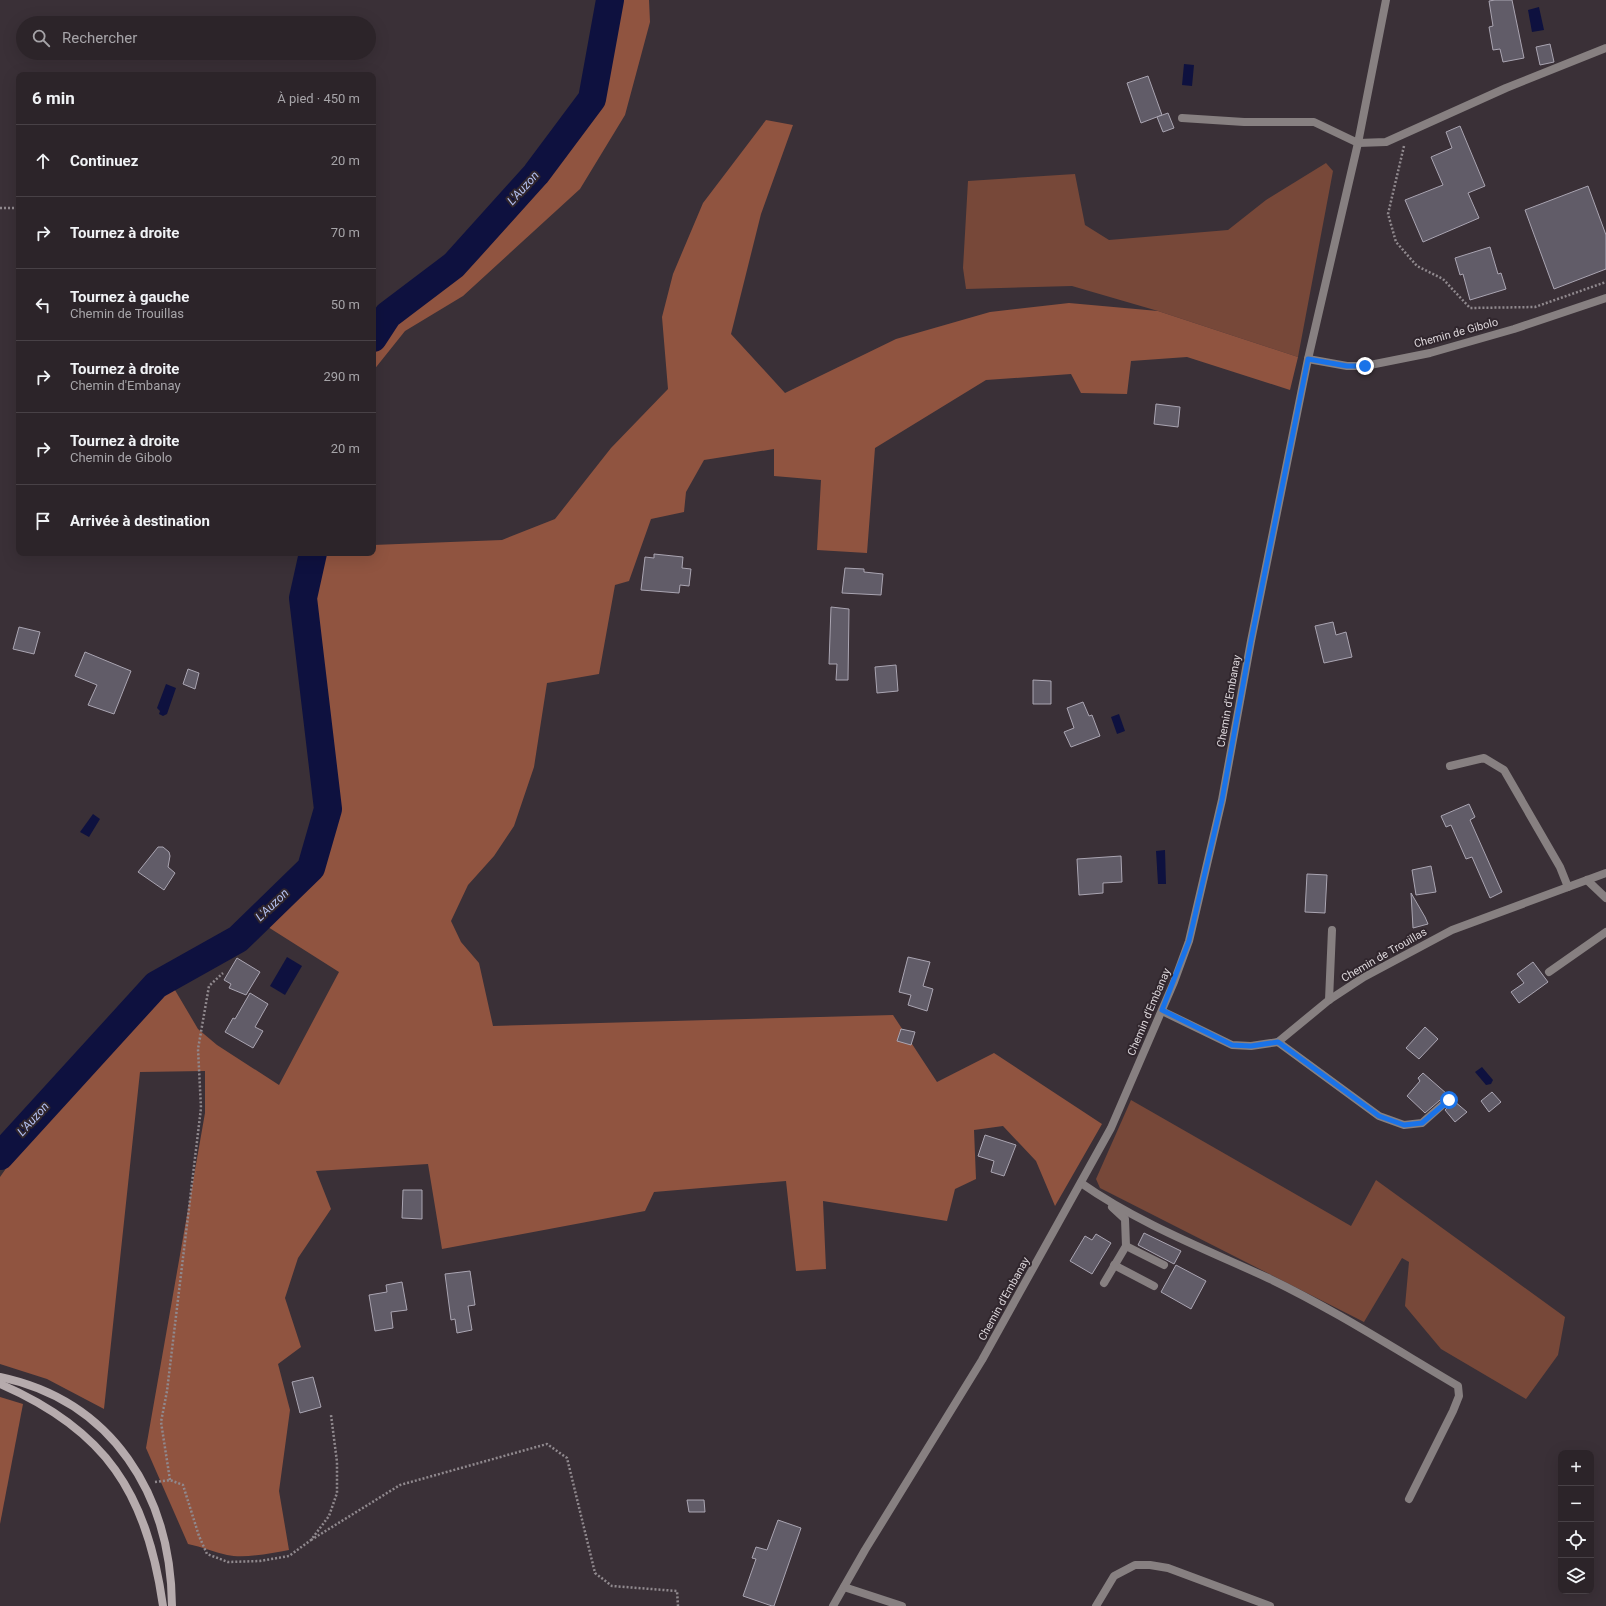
<!DOCTYPE html>
<html lang="fr">
<head>
<meta charset="utf-8">
<style>
	body { margin:0; font-family:Roboto,sans-serif; background:#383035; color:#f1f3f6 }
	.controls { position:absolute; right:12px; bottom:12px; display:grid; overflow:hidden; border-radius:8px; box-shadow:0 4px 16px #0002 }
	.controls button { width:36px; height:36px; display:grid; place-items:center; padding:0; border:0; border-bottom:1px solid #484146; background:#2c2429; color:#f1f3f6; font:20px sans-serif }
	.stop { position:absolute; width:12px; height:12px; margin:-9px; border:3px solid #1a73e8; border-radius:50%; background:#fff }
	.stop.end { background:#1a73e8; border-color:#fff; box-shadow:0 1px 4px #0008 }
	.list { margin:0; padding:0; list-style:none }
	h2 { display:flex; justify-content:space-between; align-items:center; height:52px; margin:0; padding:0 16px; font-size:17px }
	h2 small { font-size:13px; font-weight:400; color:#a6a4a8 }
	.list li { display:grid; grid-template-columns:26px 1fr auto; gap:12px; align-items:center; box-sizing:border-box; height:72px; padding:0 16px; border-top:1px solid #484146 }
	.list b { display:block; font-size:15px; white-space:nowrap }
	.list p { margin:0; font-size:13px; white-space:nowrap; color:#a6a4a8 }
	.list em { font-size:13px; font-style:normal; color:#a6a4a8 }
	.icon { flex:none; width:22px; height:22px; fill:none; stroke:currentColor; stroke-width:2; stroke-linecap:round; stroke-linejoin:round }
	.map { position:relative; flex:none; width:1606px; height:1606px; overflow:hidden }
	.search { position:absolute; background:#2c2429; box-shadow:0 4px 16px #0002; left:16px; top:16px; width:360px; height:44px; display:flex; align-items:center; gap:10px; box-sizing:border-box; padding:0 14px; border-radius:22px; color:#a6a4a8; font-size:15px }
	.panel { position:absolute; background:#2c2429; box-shadow:0 4px 16px #0002; left:16px; top:72px; width:360px; height:484px; border-radius:8px }
	.map>svg:first-child { display:block }
	.green { fill:#774839 }
	.forest { fill:#905440 }
	.water { fill:#0e113f }
	.lines { fill:none; stroke-linecap:round; stroke-linejoin:round }
	.river { stroke:#0e113f; stroke-width:28 }
	.building { fill:#615c68; stroke:#aaa5b2 }
	.path { stroke:#90898e; stroke-width:2.5; stroke-dasharray:2 2; stroke-linecap:butt }
	.service { stroke:#878081; stroke-width:8 }
	.minor { stroke:#878081; stroke-width:8 }
	.secondary { stroke:#b6abad; stroke-width:8 }
	.route { stroke:#1a73e8; stroke-width:5 }
	.labels { text-anchor:middle; dominant-baseline:central; stroke-width:4; stroke-linejoin:round; paint-order:stroke }
	.street-label { font-size:11px; fill:#ddd7db; stroke:#30262d }
	.water-label { font-size:12px; font-style:italic; fill:#b5c2f2; stroke:#30262d }
</style>
</head>
<body>
<div class="map">
<svg width="1606" height="1606" viewBox="0 0 1606 1606">
	<rect width="100%" height="100%" fill="#3a3037"/>
	<g class="green">
		<polygon points="1326,163 1333,171 1298,357 1158,311 1072,286 966,289 963,268 968,181 1075,174 1085,225 1109,240 1228,230 1266,200"/>
		<polygon points="1131,1100 1351,1226 1376,1180 1565,1317 1558,1355 1526,1399 1441,1349 1405,1306 1409,1262 1402,1258 1364,1322 1100,1188 1096,1179"/>
	</g>
	<g class="forest">
		<polygon points="617,0 649,0 650,22 625,115 580,189 463,296 405,331 373,371 373,352 394,320 461,267 542,175 597,100"/>
		<path d="M766 120 793 125 761 214 731 334 785 393 896 339 990 312 1069 303 1158 311 1298 357 1290 390 1187 357 1131 361 1127 394 1081 393 1071 374 986 380 875 448 867 553 817 550 821 480 774 476V449L704 460 686 492 684 512 651 519 629 581 615 585 599 674 547 683 534 767 514 826 494 856 468 885 451 921 461 942 479 963 493 1026 893 1015 937 1082 994 1053 1102 1124 1055 1206 1036 1161 1003 1126 974 1130 976 1179 955 1189 947 1221 823 1201 826 1269 796 1271 786 1181 654 1192 645 1211 442 1249 428 1164 316 1171 331 1209 298 1258 285 1298 301 1347 278 1364 290 1410 279 1491 289 1550C271 1553 245 1559 227 1555 214 1552 202 1547 188 1544L146 1448 205 1113V1071L140 1072 104 1409 47 1379 0 1364V1177L29 1136 161 989 172 985 198 1029 217 1045 279 1085 339 972 268 927 320 870 335 811 309 595 319 553H373V545L502 540 555 519 611 448 668 389 662 317 673 274 703 203Z"/>
		<polygon points="0,1397 23,1404 0,1524"/>
	</g>
	<g class="water">
		<polygon points="1539,7 1544,30 1532,32 1528,10"/>
		<polygon points="1184,64 1194,65 1192,86 1182,85"/>
		<polygon points="166,684 176,688 167,714 163,716 159,714 160,711 157,708"/>
		<polygon points="1119,714 1125,731 1117,734 1111,717"/>
		<polygon points="93,814 100,819 89,837 80,832"/>
		<polygon points="1165,850 1166,884 1158,884 1156,851"/>
		<polygon points="287,957 302,966 285,995 270,986"/>
		<polygon points="1482,1067 1493,1080 1491,1084 1486,1085 1475,1072"/>
	</g>
	<g class="lines">
		<g class="river">
			<polyline points="373,338 388,315 454,265 536,174 592,99 610,0"/>
			<polyline points="0,1156 156,985 238,939 311,868 328,809 303,598 313,553"/>
		</g>
	</g>
	<g class="building">
		<polygon points="1495,0 1512,0 1524,58 1503,62 1500,49 1493,50 1489,27 1493,26 1489,1"/>
		<polygon points="1550,44 1554,62 1540,65 1536,47"/>
		<polygon points="1148,76 1162,115 1141,123 1127,83"/>
		<polygon points="1168,113 1174,128 1163,132 1157,117"/>
		<polygon points="1460,126 1485,186 1468,193 1479,218 1423,242 1405,200 1443,185 1431,157 1452,148 1446,132"/>
		<polygon points="1588,186 1606,235 1606,269 1554,289 1525,210"/>
		<polygon points="1490,247 1498,274 1501,273 1506,289 1470,300 1463,274 1460,275 1455,258"/>
		<polygon points="1156,404 1180,407 1178,427 1154,424"/>
		<polygon points="654,554 683,557 682,568 691,569 689,586 680,585 679,593 641,590 645,557 654,558"/>
		<polygon points="845,568 864,569 864,572 883,574 881,595 842,593"/>
		<polygon points="831,607 849,609 848,680 836,680 837,664 829,664"/>
		<polygon points="1333,622 1336,635 1346,632 1352,657 1324,663 1315,626"/>
		<polygon points="19,627 40,632 34,654 13,649"/>
		<polygon points="85,652 131,671 114,714 88,705 97,685 75,676"/>
		<polygon points="896,665 898,691 877,693 875,667"/>
		<polygon points="188,669 199,673 195,689 183,684"/>
		<polygon points="1033,680 1051,681 1051,704 1033,704"/>
		<polygon points="1083,702 1089,716 1092,715 1100,736 1071,747 1064,732 1074,728 1067,708"/>
		<polygon points="1469,804 1475,817 1470,820 1502,892 1490,898 1472,857 1466,859 1451,825 1446,827 1441,816"/>
		<polygon points="158,847 163,847 169,852 170,856 168,867 175,873 164,890 138,872"/>
		<polygon points="1121,856 1122,882 1103,883 1103,893 1079,895 1077,859"/>
		<polygon points="1431,866 1436,892 1416,895 1412,870"/>
		<polygon points="1307,874 1327,875 1325,913 1305,912"/>
		<polygon points="1411,893 1425,917 1428,924 1413,928"/>
		<polygon points="908,957 930,962 923,986 933,989 927,1011 908,1005 911,995 899,992"/>
		<polygon points="237,958 260,972 246,995 229,988 231,984 224,980"/>
		<polygon points="1533,962 1548,982 1519,1003 1511,992 1524,983 1517,974"/>
		<polygon points="250,993 268,1004 255,1027 263,1031 253,1048 225,1032 233,1018 235,1019"/>
		<polygon points="1425,1027 1438,1039 1419,1059 1406,1048"/>
		<polygon points="901,1029 915,1032 911,1045 897,1041"/>
		<polygon points="1423,1073 1447,1094 1425,1113 1407,1096 1420,1081 1418,1078"/>
		<polygon points="1492,1092 1501,1102 1489,1112 1481,1101"/>
		<polygon points="1454,1101 1467,1112 1455,1122 1445,1110"/>
		<polygon points="985,1135 1016,1145 1004,1176 991,1172 994,1161 978,1156"/>
		<polygon points="403,1190 422,1190 422,1219 402,1218"/>
		<polygon points="1144,1233 1181,1251 1174,1264 1138,1245"/>
		<polygon points="1096,1234 1111,1243 1092,1274 1070,1261 1085,1236 1092,1240"/>
		<polygon points="1176,1265 1206,1281 1191,1309 1161,1292"/>
		<polygon points="470,1271 475,1305 468,1306 472,1330 457,1333 455,1319 451,1320 445,1274"/>
		<polygon points="402,1282 407,1310 391,1312 393,1328 375,1331 369,1295 387,1292 386,1285"/>
		<polygon points="313,1377 321,1407 300,1413 292,1382"/>
		<polygon points="687,1500 704,1500 705,1512 689,1512"/>
		<polygon points="778,1520 801,1528 774,1606 772,1606 743,1596 756,1559 752,1558 756,1547 767,1550"/>
	</g>
	<g class="lines">
		<g class="path">
			<polyline points="1404,146 1388,214 1396,242 1417,266 1443,279 1470,308 1535,307 1606,282"/>
			<polyline points="0,208 19,208"/>
			<polyline points="170,1480 161,1422 167,1391 201,1108 198,1049 209,986 223,973"/>
			<polyline points="155,1482 170,1480 183,1485 199,1536 207,1554 228,1562 260,1561 289,1556 311,1540 329,1516 337,1493 337,1462 331,1415"/>
			<polyline points="311,1540 400,1485 547,1444 567,1458 595,1573 612,1586 677,1591 678,1606"/>
		</g>
		<g class="service">
			<polyline points="1182,118 1244,122 1314,122 1358,143 1386,142 1506,88 1606,48"/>
			<polyline points="1450,766 1484,758 1504,770 1560,867 1568,887"/>
			<polyline points="1587,880 1606,898"/>
			<polyline points="1549,972 1606,932"/>
			<polyline points="1329,1000 1332,930"/>
			<polyline points="1278,1042 1379,1116 1404,1125 1422,1123 1449,1099"/>
			<path d="M1081 1183C1138 1223 1205 1249 1268 1278 1333 1309 1395 1349 1458 1386L1459 1396 1453 1411 1409 1499"/>
			<polyline points="1126,1246 1164,1265"/>
			<polyline points="1114,1265 1154,1286"/>
			<polyline points="1104,1283 1126,1246 1125,1219 1112,1207"/>
			<polyline points="844,1587 902,1606"/>
			<polyline points="1096,1606 1114,1576 1135,1565 1150,1565 1168,1568 1270,1606"/>
		</g>
		<g class="minor">
			<polyline points="1308,359 1347,366 1365,366 1430,353 1514,329 1606,298"/>
			<polyline points="1162,1011 1232,1045 1251,1046 1278,1042 1329,1000 1364,977 1452,930 1606,873"/>
			<polyline points="833,1606 865,1550 982,1360 1111,1128 1174,982 1189,941 1222,800 1251,641 1308,359 1358,143 1386,0"/>
		</g>
		<g class="secondary">
			<path d="M0 1377C113 1401 171 1495 172 1606"/>
			<path d="M0 1384C106 1430 147 1493 163 1606"/>
		</g>
	</g>
	<g class="lines">
		<polyline class="route" points="1365,366 1347,366 1308,359 1251,641 1222,800 1189,941 1162,1010 1232,1045 1251,1046 1278,1042 1379,1116 1404,1125 1422,1123 1449,1100"/>
	</g>
	<g class="labels">
		<g class="street-label">
			<text transform="translate(1456 333) rotate(-15)">Chemin de Gibolo</text>
			<text transform="translate(1229 701) rotate(-80)">Chemin d'Embanay</text>
			<text transform="translate(1384 955) rotate(-30)">Chemin de Trouillas</text>
			<text transform="translate(1149 1012) rotate(-67)">Chemin d'Embanay</text>
			<text transform="translate(1004 1299) rotate(-61)">Chemin d'Embanay</text>
		</g>
		<g class="water-label">
			<text transform="translate(523 188) rotate(-48)">L'Auzon</text>
			<text transform="translate(272 905) rotate(-44)">L'Auzon</text>
			<text transform="translate(33 1119) rotate(-48)">L'Auzon</text>
		</g>
	</g>
</svg>
<div class="controls">
<button>+</button>
<button>−</button>
<button><svg class="icon" aria-label="locate" viewBox="0 0 24 24"><circle cx="12" cy="12" r="6"/><path d="M12 2v4M12 18v4M2 12h4M18 12h4"/></svg></button>
<button><svg class="icon" aria-label="layers" viewBox="0 0 24 24"><path d="M12 4l9 5-9 5-9-5zM3 14l9 5 9-5"/></svg></button>
</div>
<div class="stop" style="left:1449px;top:1100px"></div>
<div class="stop end" style="left:1365px;top:366px"></div>
<div class="search"><svg class="icon" aria-label="search" viewBox="0 0 24 24"><circle cx="10" cy="10" r="6"/><path d="M15 15l6 6"/></svg>Rechercher</div>
<section class="panel">
<h2>6 min<small>À pied · 450 m</small></h2>
<ul class="list">
<li><svg class="icon" aria-label="ahead" viewBox="0 0 24 24"><path d="M12 20V5M6 11l6-6 6 6"/></svg><div><b>Continuez</b></div><em>20 m</em></li>
<li><svg class="icon" aria-label="right" viewBox="0 0 24 24"><path d="M7 20v-9h11M14 6l5 5-5 5"/></svg><div><b>Tournez à droite</b></div><em>70 m</em></li>
<li><svg class="icon" aria-label="left" viewBox="0 0 24 24"><path d="M17 20v-9H6M10 6l-5 5 5 5"/></svg><div><b>Tournez à gauche</b><p>Chemin de Trouillas</p></div><em>50 m</em></li>
<li><svg class="icon" aria-label="right" viewBox="0 0 24 24"><path d="M7 20v-9h11M14 6l5 5-5 5"/></svg><div><b>Tournez à droite</b><p>Chemin d'Embanay</p></div><em>290 m</em></li>
<li><svg class="icon" aria-label="right" viewBox="0 0 24 24"><path d="M7 20v-9h11M14 6l5 5-5 5"/></svg><div><b>Tournez à droite</b><p>Chemin de Gibolo</p></div><em>20 m</em></li>
<li><svg class="icon" aria-label="arrive" viewBox="0 0 24 24"><path d="M6 21V4h12l-3 4 3 4H6"/></svg><div><b>Arrivée à destination</b></div></li>
</ul>
</section>
</div>
</body>
</html>
